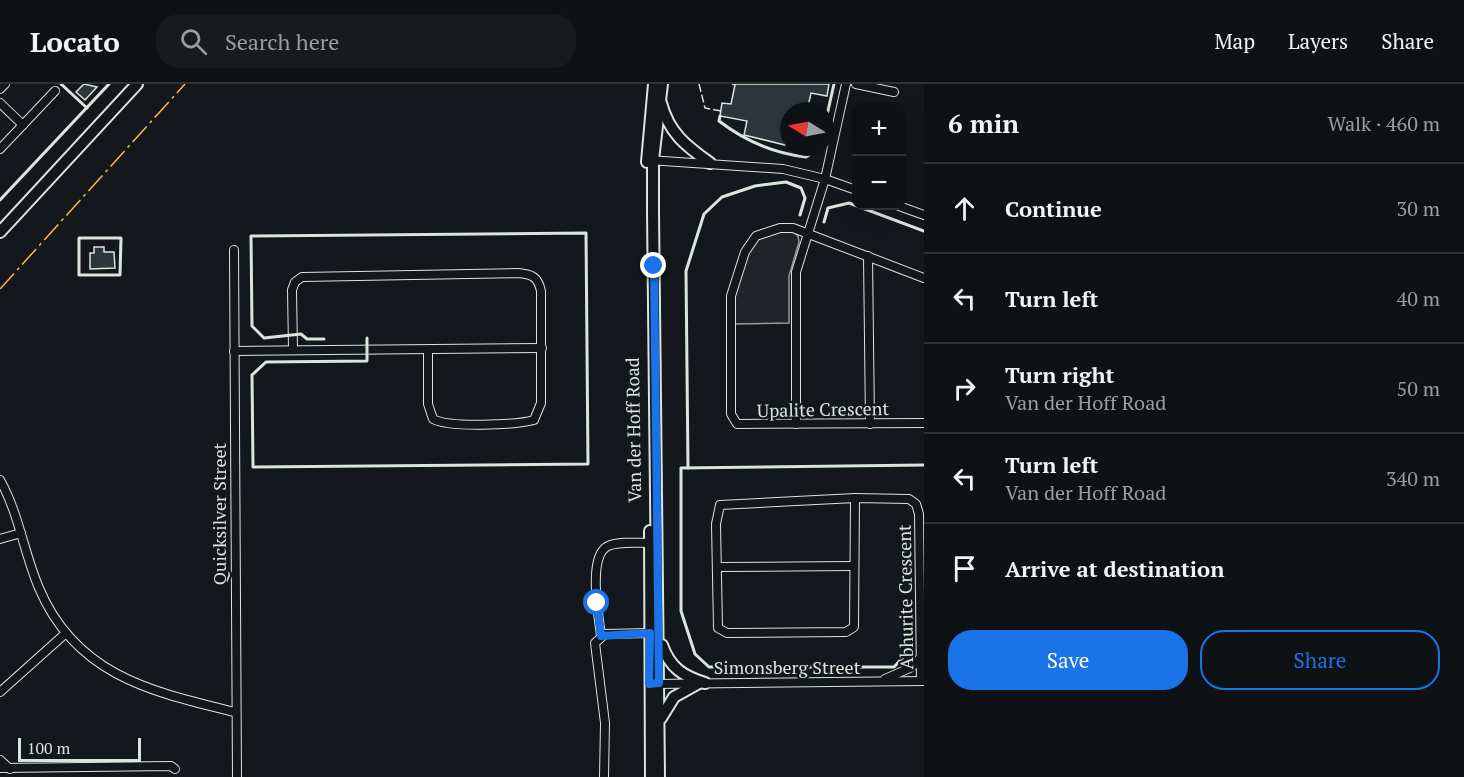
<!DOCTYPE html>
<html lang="en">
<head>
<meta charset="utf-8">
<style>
	body { margin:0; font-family:"PT Serif",serif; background:#181b1e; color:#f1f3f6 }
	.controls { position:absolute; right:18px; top:18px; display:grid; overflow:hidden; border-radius:12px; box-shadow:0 6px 24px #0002 }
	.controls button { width:54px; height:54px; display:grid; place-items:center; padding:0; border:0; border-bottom:2px solid #2f3234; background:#0f1215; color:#f1f3f6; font:30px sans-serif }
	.compass { position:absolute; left:780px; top:18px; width:54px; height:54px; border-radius:50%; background:#0f1215; box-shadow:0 6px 24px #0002; rotate:280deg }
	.scale { position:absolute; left:18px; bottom:15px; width:123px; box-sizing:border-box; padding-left:6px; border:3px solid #d8e6dc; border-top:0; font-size:16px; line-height:21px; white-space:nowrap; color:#d8e6dc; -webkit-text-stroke:4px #14181c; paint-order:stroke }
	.stop { position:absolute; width:18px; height:18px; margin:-14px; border:4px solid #1a73e8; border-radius:50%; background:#fff }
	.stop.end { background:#1a73e8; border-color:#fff; box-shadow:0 2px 6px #0008 }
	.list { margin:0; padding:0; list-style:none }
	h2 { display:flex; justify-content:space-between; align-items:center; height:78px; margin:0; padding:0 24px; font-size:26px }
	h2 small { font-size:20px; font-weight:400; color:#9b9ea0 }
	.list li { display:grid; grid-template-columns:39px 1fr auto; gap:18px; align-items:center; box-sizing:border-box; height:90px; padding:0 24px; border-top:2px solid #2f3234 }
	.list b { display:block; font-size:22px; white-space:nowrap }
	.list p { margin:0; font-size:20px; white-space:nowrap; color:#9b9ea0 }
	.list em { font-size:20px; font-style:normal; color:#9b9ea0 }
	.actions { display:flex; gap:12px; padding:18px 24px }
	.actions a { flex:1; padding:14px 0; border:2px solid #1a73e8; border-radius:24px; text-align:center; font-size:21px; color:#1a73e8 }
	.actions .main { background:#1a73e8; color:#fff }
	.icon { flex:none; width:33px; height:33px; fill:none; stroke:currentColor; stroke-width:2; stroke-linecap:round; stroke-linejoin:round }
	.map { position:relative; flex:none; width:924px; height:693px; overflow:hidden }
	header { display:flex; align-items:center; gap:36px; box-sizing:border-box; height:84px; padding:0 30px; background:#0f1215; border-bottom:2px solid #2f3234 }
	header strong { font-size:28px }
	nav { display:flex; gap:33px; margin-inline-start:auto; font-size:21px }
	.search { width:420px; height:54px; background:#181b1e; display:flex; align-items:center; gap:15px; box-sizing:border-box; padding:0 21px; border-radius:24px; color:#9b9ea0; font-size:22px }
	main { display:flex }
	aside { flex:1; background:#0f1215 }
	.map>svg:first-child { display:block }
	.green { fill:#202428; stroke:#939e99; stroke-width:1.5 }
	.building { fill:#2c363c; stroke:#d8e6dc; stroke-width:1.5 }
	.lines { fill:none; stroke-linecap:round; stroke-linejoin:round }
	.minor-casing { stroke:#d8e6dc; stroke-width:10 }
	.secondary-casing { stroke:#d8e6dc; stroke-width:14 }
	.minor { stroke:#14181c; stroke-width:8 }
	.secondary { stroke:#14181c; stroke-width:10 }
	.fence { stroke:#d8e6dc; stroke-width:1.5; stroke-dasharray:8 3; stroke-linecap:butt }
	.wall { stroke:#d8e6dc; stroke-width:3 }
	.power { stroke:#ffb74d; stroke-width:1.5; stroke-dasharray:21 4.5 3 4.5; stroke-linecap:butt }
	.route { stroke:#1a73e8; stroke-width:8 }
	.labels { text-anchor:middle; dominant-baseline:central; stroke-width:4.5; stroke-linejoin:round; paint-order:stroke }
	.street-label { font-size:18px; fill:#d8e6dc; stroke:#14181c }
</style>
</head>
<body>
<header>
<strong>Locato</strong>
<div class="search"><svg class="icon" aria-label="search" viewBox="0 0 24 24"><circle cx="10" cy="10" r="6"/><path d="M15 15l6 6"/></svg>Search here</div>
<nav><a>Map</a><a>Layers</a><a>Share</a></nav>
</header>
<main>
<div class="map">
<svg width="924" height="693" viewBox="0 0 924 693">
	<rect width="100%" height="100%" fill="#14181c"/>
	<path class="green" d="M793 147 798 152 799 158 789 192V239L734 240C733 219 739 169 757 155 766 147 781 148 793 147Z"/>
	<g class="building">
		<polygon points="84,0 97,3 85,16 76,8"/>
		<polygon points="732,0 829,0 827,12 811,9 807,27 789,27 789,47 785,61 744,51 747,37 720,32 722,19 731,20 735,1"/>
		<polygon points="94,163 104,163 104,168 114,168 115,184 90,185 90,169 94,169"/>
	</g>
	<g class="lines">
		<defs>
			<g id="minor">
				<polyline points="856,0 894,8"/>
				<polyline points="0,5 5,0"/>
				<polyline points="0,19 23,41"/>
				<polyline points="0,65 55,7"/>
				<polyline points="648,76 783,85 825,95 856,106"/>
				<polyline points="899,122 924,131"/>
				<polyline points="234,166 237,693"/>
				<polyline points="868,172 870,340"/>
				<polyline points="924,194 793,144 780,144 756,152 745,168 731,212 731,330 737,340 924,339"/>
				<path d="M293 265 292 206 295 198 302 193 518 189C532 190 538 193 541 207V319L534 336C515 341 449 344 433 335L428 320V266"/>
				<polyline points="234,267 542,264"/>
				<polyline points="796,340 796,188 825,95 846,0"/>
				<path d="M0 396C19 430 24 469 39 504 76 592 153 608 235 628"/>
				<polyline points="855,414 854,543 846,548 727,549 718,544 716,440 720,421 855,414 909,415 916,420 919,430 921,597"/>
				<polyline points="0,455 21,449"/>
				<polyline points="717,483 854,482"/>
				<path d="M601 552C599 533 587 472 608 462 619 457 638 459 650 459"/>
				<polyline points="885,595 912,583 921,573"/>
				<polyline points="654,600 924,597"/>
				<polyline points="0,608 66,549"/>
				<polyline points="0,676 10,685"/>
				<polyline points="0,684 171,682 175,685"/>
				<polyline points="604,693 605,639 595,559 605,550 650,549"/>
			</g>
			<g id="secondary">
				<path d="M661 19C669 49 686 62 710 79"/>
				<polyline points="647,78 654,0"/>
				<polyline points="0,148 137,0"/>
				<polyline points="650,447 651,693"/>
				<path d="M662 561C670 584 683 592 705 599"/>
				<polyline points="661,634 674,613 699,599"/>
				<polyline points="659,693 653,127 653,76 662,0"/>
			</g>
		</defs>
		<use href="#minor" class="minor-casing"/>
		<use href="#secondary" class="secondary-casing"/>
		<use href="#minor" class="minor"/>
		<use href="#secondary" class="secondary"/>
		<polyline class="fence" points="699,0 705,24 721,27"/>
		<g class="wall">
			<polyline points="61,0 87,24"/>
			<path d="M720 32 719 37C745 57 773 69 806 73L820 63"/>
			<polyline points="825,40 834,0"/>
			<polyline points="0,116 109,0"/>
			<polyline points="824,138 828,124 849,119 924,147"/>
			<polygon points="79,154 121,154 120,191 79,191"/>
			<polyline points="324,255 307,255 301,250 264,254 252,242 251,152 586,149 588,380 253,383 252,291 266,278 367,277 367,254"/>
			<polyline points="688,384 686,187 704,130 722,113 755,102 786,98 801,104 805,114 800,131"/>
			<polyline points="907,569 894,583 709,583 695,570 681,527 681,384 924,381"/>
		</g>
		<polyline class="power" points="0,205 185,0"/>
	</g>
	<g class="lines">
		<polyline class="route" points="597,519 601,552 650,549 649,600 659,599 654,182"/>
	</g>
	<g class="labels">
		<g class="street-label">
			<text transform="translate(823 325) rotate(-1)">Upalite Crescent</text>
			<text transform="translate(633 346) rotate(-91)">Van der Hoff Road</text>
			<text transform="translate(219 430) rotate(-90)">Quicksilver Street</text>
			<text transform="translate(905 513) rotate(-91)">Abhurite Crescent</text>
			<text x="787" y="583">Simonsberg Street</text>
		</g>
	</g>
</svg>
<div class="controls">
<button>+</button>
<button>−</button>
</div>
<svg class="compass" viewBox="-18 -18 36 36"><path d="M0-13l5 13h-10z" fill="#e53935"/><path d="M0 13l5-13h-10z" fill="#9b9ea0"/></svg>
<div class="scale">100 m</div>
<div class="stop" style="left:597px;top:519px"></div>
<div class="stop end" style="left:654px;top:182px"></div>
</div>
<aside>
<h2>6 min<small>Walk · 460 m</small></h2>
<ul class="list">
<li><svg class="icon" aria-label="ahead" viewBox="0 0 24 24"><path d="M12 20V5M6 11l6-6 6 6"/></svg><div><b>Continue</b></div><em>30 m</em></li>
<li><svg class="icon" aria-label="left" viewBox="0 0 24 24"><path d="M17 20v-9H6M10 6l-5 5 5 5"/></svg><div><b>Turn left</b></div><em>40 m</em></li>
<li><svg class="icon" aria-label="right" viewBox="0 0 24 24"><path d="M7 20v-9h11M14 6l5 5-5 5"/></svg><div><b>Turn right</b><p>Van der Hoff Road</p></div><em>50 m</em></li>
<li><svg class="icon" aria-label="left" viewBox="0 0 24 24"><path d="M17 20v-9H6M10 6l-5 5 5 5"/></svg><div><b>Turn left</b><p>Van der Hoff Road</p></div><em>340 m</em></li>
<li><svg class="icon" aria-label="arrive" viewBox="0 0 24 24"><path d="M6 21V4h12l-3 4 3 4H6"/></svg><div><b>Arrive at destination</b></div></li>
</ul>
<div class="actions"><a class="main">Save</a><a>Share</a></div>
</aside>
</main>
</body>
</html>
